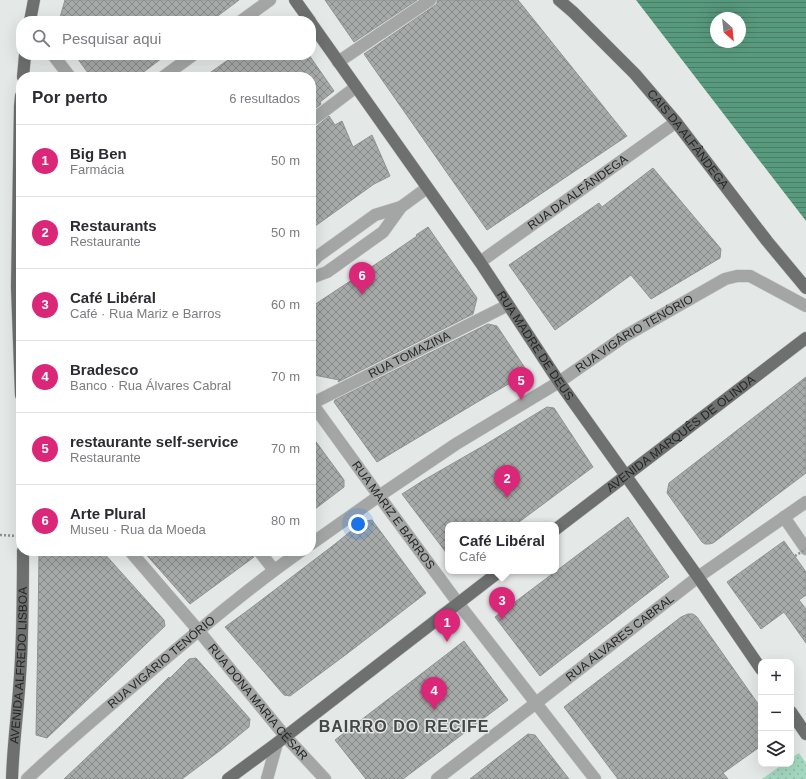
<!DOCTYPE html>
<html lang="pt">
<head>
<meta charset="utf-8">
<style>
	body { margin:0; font-family:Helvetica,sans-serif; background:#f7f7f7; color:#2b2b33 }
	.controls { position:absolute; right:12px; bottom:12px; display:grid; overflow:hidden; border-radius:8px; box-shadow:0 4px 16px #0002 }
	.controls button { width:36px; height:36px; display:grid; place-items:center; padding:0; border:0; border-bottom:1px solid #e1e1e2; background:#fff; color:#2b2b33; font:20px sans-serif }
	.compass { position:absolute; left:710px; top:12px; width:36px; height:36px; border-radius:50%; background:#fff; box-shadow:0 4px 16px #0002; rotate:153deg }
	.you { position:absolute; left:358px; top:524px; width:14px; height:14px; margin:-10px; border:3px solid #fff; border-radius:50%; background:#1a73e8; box-shadow:0 0 0 6px #1a73e833 }
	.badge { display:grid; place-items:center; width:26px; height:26px; border-radius:50%; background:#db2777; color:#fff; font-size:13px; font-weight:700 }
	.pin { position:absolute; translate:-50% -33px; filter:drop-shadow(0 1px 2px #0008) }
	.pin::after { content:''; position:absolute; top:21px; width:14px; height:12px; background:inherit; clip-path:polygon(0 0,100% 0,50% 100%) }
	.popup { position:absolute; left:445px; top:522px; width:114px; height:52px; box-sizing:border-box; display:grid; place-content:center; border-radius:8px; background:#fff; filter:drop-shadow(0 1px 3px #0005); font-size:13px; white-space:nowrap; color:#7c7c81 }
	.popup b { font-size:15px; color:#2b2b33 }
	.popup::after { content:''; position:absolute; left:50%; top:100%; margin-left:-8px; border:8px solid transparent; border-top-color:#fff }
	.list { margin:0; padding:0; list-style:none }
	h2 { display:flex; justify-content:space-between; align-items:center; height:52px; margin:0; padding:0 16px; font-size:17px }
	h2 small { font-size:13px; font-weight:400; color:#7c7c81 }
	.list li { display:grid; grid-template-columns:26px 1fr auto; gap:12px; align-items:center; box-sizing:border-box; height:72px; padding:0 16px; border-top:1px solid #e1e1e2 }
	.list b { display:block; font-size:15px; white-space:nowrap }
	.list p { margin:0; font-size:13px; white-space:nowrap; color:#7c7c81 }
	.list em { font-size:13px; font-style:normal; color:#7c7c81 }
	.icon { flex:none; width:22px; height:22px; fill:none; stroke:currentColor; stroke-width:2; stroke-linecap:round; stroke-linejoin:round }
	.map { position:relative; flex:none; width:806px; height:779px; overflow:hidden }
	.search { position:absolute; background:#fff; box-shadow:0 4px 16px #0002; left:16px; top:16px; width:300px; height:44px; display:flex; align-items:center; gap:10px; box-sizing:border-box; padding:0 14px; border-radius:16px; color:#7c7c81; font-size:15px }
	.panel { position:absolute; background:#fff; box-shadow:0 4px 16px #0002; left:16px; top:72px; width:300px; height:484px; border-radius:16px }
	.map>svg:first-child { display:block }
	.grass { fill:url(#grass-dots) }
	.water { fill:url(#water-rules); fill-rule:evenodd }
	.building { fill:url(#building-cross-hatch); stroke:#8f9391 }
	.lines { fill:none; stroke-linecap:round; stroke-linejoin:round }
	.minor-casing { stroke:#c1c5c3; stroke-width:13 }
	.major-casing { stroke:#c1c5c3; stroke-width:13 }
	.path { stroke:#8c8f8d; stroke-width:2.5; stroke-dasharray:2 2; stroke-linecap:butt }
	.minor { stroke:#a4a6a5; stroke-width:12 }
	.major { stroke:#6d706f; stroke-width:12 }
	.path-bridge { stroke:#8c8f8d; stroke-width:2.5; stroke-dasharray:2 2; stroke-linecap:butt }
	.labels { text-anchor:middle; dominant-baseline:central; stroke-width:3; stroke-linejoin:round; paint-order:stroke }
	.street-label { font-size:12px; fill:#242625; stroke:#e4e8e6 }
	.district-label { font-size:16px; font-weight:bold; letter-spacing:1px; fill:#444745; stroke:#e4e8e6 }
</style>
</head>
<body>
<div class="map">
<svg width="806" height="779" viewBox="0 0 806 779">
	<defs>
		<pattern id="grass-dots" width="8" height="8" patternUnits="userSpaceOnUse"><rect width="8" height="8" fill="#a4d8c0"/><path d="M2 2h.1M6 6h.1" fill="none" stroke="#8db9a5" stroke-width="1.8" stroke-linecap="round"/></pattern>
		<pattern id="water-rules" width="6" height="5" patternUnits="userSpaceOnUse"><rect width="6" height="5" fill="#589a7e"/><path d="M0 2.5h6" fill="none" stroke="#497d67"/></pattern>
		<pattern id="building-cross-hatch" width="8" height="8" patternUnits="userSpaceOnUse"><rect width="8" height="8" fill="#a6aaa8"/><path d="M0 0l8 8M0 8l8-8" fill="none" stroke="#878a89"/></pattern>
	</defs>
	<rect width="100%" height="100%" fill="#e4e8e6"/>
	<polygon class="grass" points="799,753 806,763 806,779 762,779 783,764 791,764 791,758"/>
	<path class="water" d="M636 0H806V221ZM716 18H740V42H716Z"/>
	<g class="building">
		<polygon points="65,0 239,0 211,21 59,21"/>
		<polygon points="325,0 417,0 354,42"/>
		<polygon points="437,0 518,0 627,136 487,230 364,54 434,6 437,4"/>
		<polygon points="75,55 166,55 137,77 91,77"/>
		<polygon points="235,55 309,55 334,91 320,102 321,104 311,112 311,77 204,77"/>
		<polygon points="329,116 335,125 342,121 353,147 372,135 390,176 374,184 311,229 311,128 316,127"/>
		<polygon points="653,168 721,249 720,258 651,299 631,275 555,330 509,265 599,203 602,207"/>
		<polygon points="428,227 477,298 473,314 338,382 339,380 314,375 311,371 311,307 385,258 417,236 416,235"/>
		<polygon points="488,324 497,326 525,368 524,375 479,401 377,462 334,402 335,400"/>
		<polygon points="806,377 806,473 713,543 709,544 705,544 702,542 667,493 669,483"/>
		<polygon points="547,407 554,408 593,467 515,525 448,525 448,555 402,494 424,480 483,446"/>
		<polygon points="311,435 344,480 344,487 311,512"/>
		<polygon points="628,517 669,577 540,676 495,617"/>
		<polygon points="372,520 426,593 344,656 290,696 284,695 225,627 251,608 335,544 351,531 365,521"/>
		<polygon points="784,541 806,572 806,595 799,600 806,609 806,643 784,612 761,629 727,582"/>
		<polygon points="39,551 102,551 164,620 165,626 47,738 36,735 38,630"/>
		<polygon points="143,551 252,551 254,557 190,604"/>
		<polygon points="688,614 693,614 697,617 761,708 761,746 723,773 728,779 618,779 564,707 681,617"/>
		<polygon points="464,641 508,700 403,779 366,779 335,740"/>
		<polygon points="196,658 250,719 249,727 222,749 182,779 64,779 119,727 169,677 170,678 189,659"/>
		<polygon points="528,734 535,735 569,779 470,779"/>
	</g>
	<g class="lines">
		<defs>
			<g id="minor">
				<polyline points="241,21 270,0"/>
				<polyline points="53,55 70,77"/>
				<polyline points="338,62 430,0"/>
				<polyline points="163,77 193,55"/>
				<polyline points="311,121 356,87"/>
				<path id="s1" d="M480 262 676 122"/>
				<polyline points="311,263 318,256 375,215 401,207 427,188"/>
				<polyline points="311,278 327,272 383,232 401,207"/>
				<path id="s2" d="M311 402 379 496 458 603 595 779"/>
				<path id="s3" d="M311 404 508 305"/>
				<polyline points="784,517 806,549"/>
				<path id="s4" d="M311 544 379 496 456 444 559 382 625 336 725 279 737 276H750L806 306"/>
				<path id="s5" d="M130 551 198 630 285 736 325 779"/>
				<polyline points="259,551 274,570"/>
				<path id="s6" d="M27 779C65 743 106 709 146 675 197 632 247 589 301 551"/>
				<polyline points="267,779 277,743"/>
				<path id="s7" d="M437 779 536 703 698 577 806 502"/>
			</g>
			<g id="major">
				<polyline points="295,0 310,21"/>
				<path id="s8" d="M559 0 573 12 635 74 676 122 767 241 806 288"/>
				<polyline points="30,21 34,0"/>
				<path id="s9" d="M311 23 480 262 559 382 698 577 761 669"/>
				<polyline points="23,77 25,55"/>
				<polyline points="21,96 20,107 17,287 21,395"/>
				<path id="s10" d="M556 529 806 338"/>
				<polyline points="791,712 806,734"/>
				<path id="s11" d="M12 779C13 744 18 710 20 676 23 634 23 593 23 551"/>
				<polyline points="228,779 277,743 500,571"/>
			</g>
		</defs>
		<use href="#minor" class="minor-casing"/>
		<use href="#major" class="major-casing"/>
		<g class="path">
			<polyline points="458,0 459,1"/>
			<polyline points="0,535 17,536"/>
		</g>
		<use href="#minor" class="minor"/>
		<use href="#major" class="major"/>
		<polyline class="path-bridge" points="795,556 806,549"/>
	</g>
	<g class="labels">
		<g class="street-label">
			<text stroke="none"><textPath href="#s8" startOffset="190">CAIS DA ALFÂNDEGA</textPath></text>
			<text stroke="none"><textPath href="#s1" startOffset="120">RUA DA ALFÂNDEGA</textPath></text>
			<text stroke="none"><textPath href="#s4" startOffset="386">RUA VIGÁRIO TENÓRIO</textPath></text>
			<text stroke="none"><textPath href="#s9" startOffset="393">RUA MADRE DE DEUS</textPath></text>
			<text stroke="none"><textPath href="#s3" startOffset="110">RUA TOMAZINA</textPath></text>
			<text stroke="none"><textPath href="#s10" startOffset="157">AVENIDA MARQUÊS DE OLINDA</textPath></text>
			<text stroke="none"><textPath href="#s2" startOffset="140">RUA MARIZ E BARROS</textPath></text>
			<text stroke="none"><textPath href="#s7" startOffset="231">RUA ÁLVARES CABRAL</textPath></text>
			<text stroke="none"><textPath href="#s6" startOffset="178">RUA VIGÁRIO TENÓRIO</textPath></text>
			<text stroke="none"><textPath href="#s11" startOffset="114">AVENIDA ALFREDO LISBOA</textPath></text>
			<text stroke="none"><textPath href="#s5" startOffset="198">RUA DONA MARIA CÉSAR</textPath></text>
		</g>
		<g class="district-label">
			<text x="404" y="726">BAIRRO DO RECIFE</text>
		</g>
	</g>
</svg>
<div class="controls">
<button>+</button>
<button>−</button>
<button><svg class="icon" aria-label="layers" viewBox="0 0 24 24"><path d="M12 4l9 5-9 5-9-5zM3 14l9 5 9-5"/></svg></button>
</div>
<svg class="compass" viewBox="-18 -18 36 36"><path d="M0-13l5 13h-10z" fill="#e53935"/><path d="M0 13l5-13h-10z" fill="#7c7c81"/></svg>
<div class="you"></div>
<div class="pin badge" style="left:447px;top:642px">1</div>
<div class="pin badge" style="left:507px;top:498px">2</div>
<div class="pin badge" style="left:502px;top:620px">3</div>
<div class="popup"><b>Café Libéral</b>Café</div>
<div class="pin badge" style="left:434px;top:710px">4</div>
<div class="pin badge" style="left:521px;top:400px">5</div>
<div class="pin badge" style="left:362px;top:295px">6</div>
<div class="search"><svg class="icon" aria-label="search" viewBox="0 0 24 24"><circle cx="10" cy="10" r="6"/><path d="M15 15l6 6"/></svg>Pesquisar aqui</div>
<section class="panel">
<h2>Por perto<small>6 resultados</small></h2>
<ul class="list">
<li><span class="badge">1</span><div><b>Big Ben</b><p>Farmácia</p></div><em>50 m</em></li>
<li><span class="badge">2</span><div><b>Restaurants</b><p>Restaurante</p></div><em>50 m</em></li>
<li><span class="badge">3</span><div><b>Café Libéral</b><p>Café · Rua Mariz e Barros</p></div><em>60 m</em></li>
<li><span class="badge">4</span><div><b>Bradesco</b><p>Banco · Rua Álvares Cabral</p></div><em>70 m</em></li>
<li><span class="badge">5</span><div><b>restaurante self-service</b><p>Restaurante</p></div><em>70 m</em></li>
<li><span class="badge">6</span><div><b>Arte Plural</b><p>Museu · Rua da Moeda</p></div><em>80 m</em></li>
</ul>
</section>
</div>
</body>
</html>
